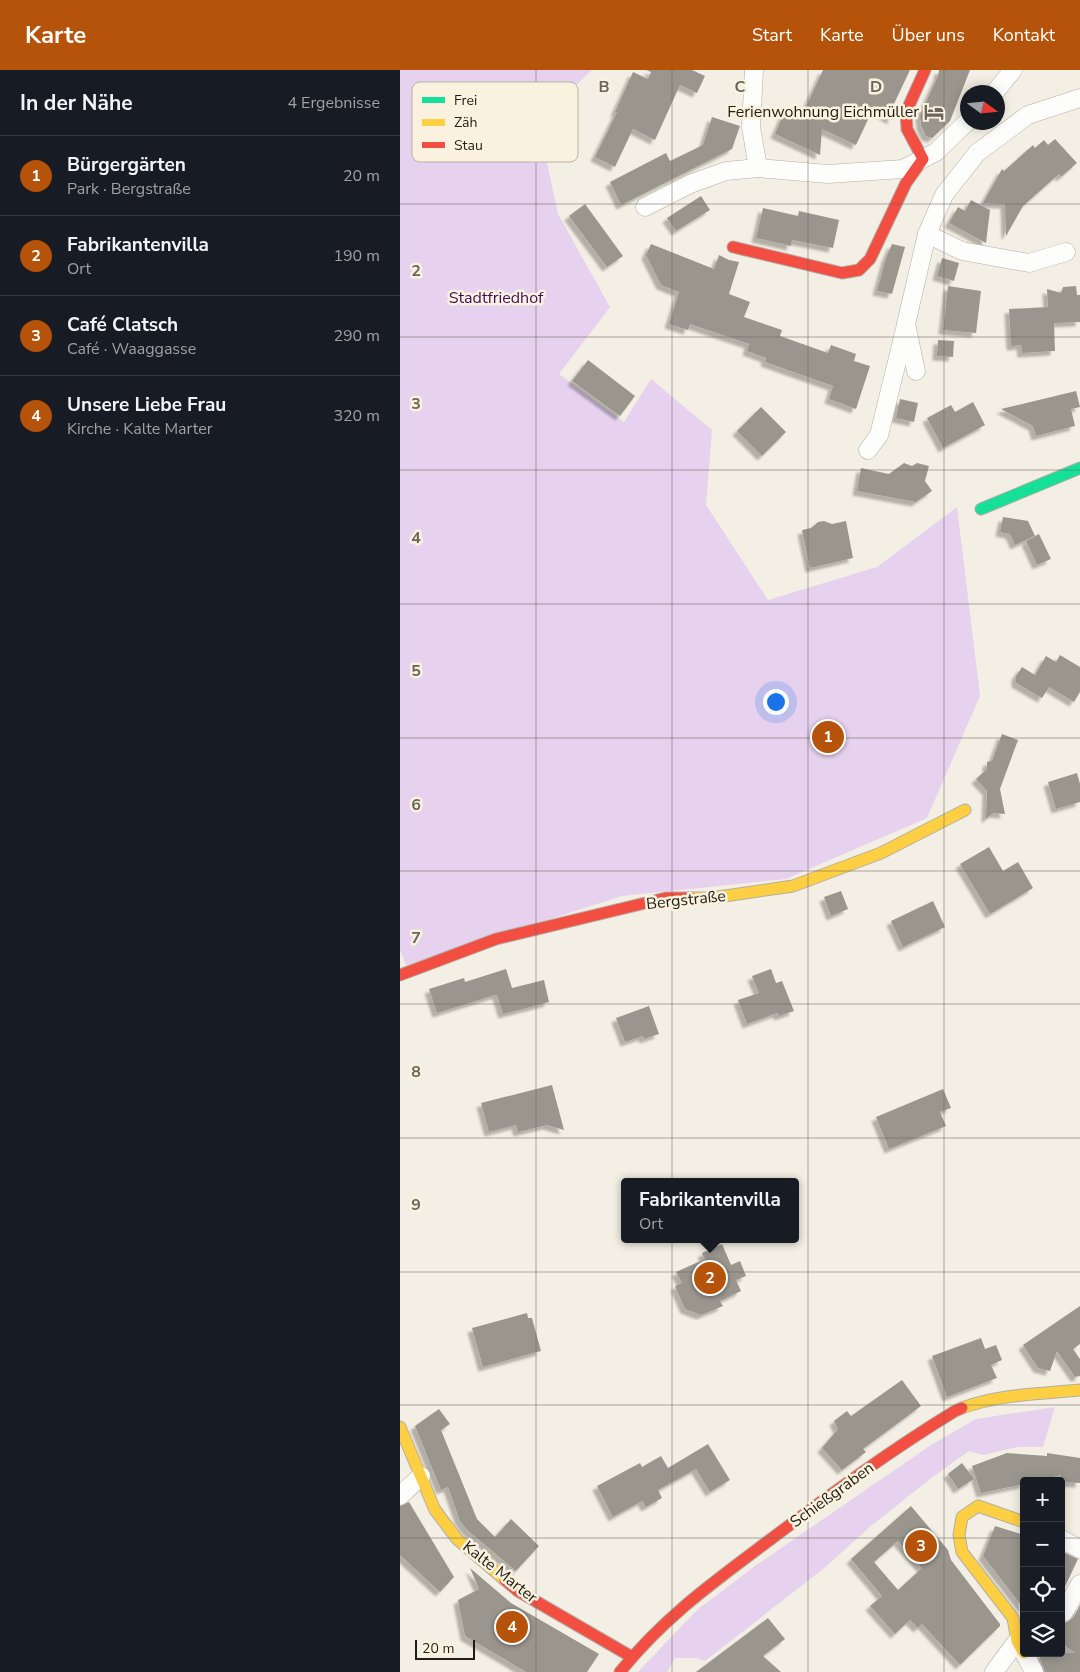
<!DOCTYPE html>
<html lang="de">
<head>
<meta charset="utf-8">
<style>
	body { margin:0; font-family:"Nunito Sans",sans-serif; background:#242831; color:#f1f3f6 }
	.controls { position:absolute; right:15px; bottom:15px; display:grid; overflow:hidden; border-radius:5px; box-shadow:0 2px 12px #0003 }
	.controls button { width:45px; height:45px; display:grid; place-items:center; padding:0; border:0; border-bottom:1px solid #363941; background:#171b24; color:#f1f3f6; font:25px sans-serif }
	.compass { position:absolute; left:560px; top:15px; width:45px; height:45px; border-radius:50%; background:#171b24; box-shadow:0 2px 12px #0003; rotate:105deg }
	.scale { position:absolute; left:15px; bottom:12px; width:60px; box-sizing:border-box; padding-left:5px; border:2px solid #201d16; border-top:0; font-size:14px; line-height:18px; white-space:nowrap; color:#201d16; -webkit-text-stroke:4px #faf2de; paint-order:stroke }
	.you { position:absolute; left:375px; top:631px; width:18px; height:18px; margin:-12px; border:4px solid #fff; border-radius:50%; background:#1a73e8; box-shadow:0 0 0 8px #1a73e833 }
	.badge { display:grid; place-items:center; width:32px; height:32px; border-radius:50%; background:#b45309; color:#fff; font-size:16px; font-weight:700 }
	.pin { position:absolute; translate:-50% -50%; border:2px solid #fff; box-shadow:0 1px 5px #0006 }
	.popup { position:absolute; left:221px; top:1108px; width:178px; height:65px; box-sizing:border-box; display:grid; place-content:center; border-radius:5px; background:#171b24; filter:drop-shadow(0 1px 4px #0005); font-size:16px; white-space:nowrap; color:#9ea1a6 }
	.popup b { font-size:19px; color:#f1f3f6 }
	.popup::after { content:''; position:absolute; left:50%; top:100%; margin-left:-10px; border:10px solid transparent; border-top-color:#171b24 }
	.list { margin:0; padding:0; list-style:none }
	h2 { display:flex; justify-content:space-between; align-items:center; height:65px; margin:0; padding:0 20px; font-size:21px }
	h2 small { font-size:16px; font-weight:400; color:#9ea1a6 }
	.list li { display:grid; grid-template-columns:32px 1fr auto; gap:15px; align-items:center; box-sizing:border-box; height:80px; padding:0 20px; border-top:1px solid #363941 }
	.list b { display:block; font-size:19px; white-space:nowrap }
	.list p { margin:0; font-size:16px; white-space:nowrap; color:#9ea1a6 }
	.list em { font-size:16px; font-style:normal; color:#9ea1a6 }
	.icon { flex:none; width:28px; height:28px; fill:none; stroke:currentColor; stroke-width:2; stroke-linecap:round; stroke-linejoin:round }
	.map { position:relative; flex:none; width:680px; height:1602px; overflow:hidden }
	header { display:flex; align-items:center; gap:30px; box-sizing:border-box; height:70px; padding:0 25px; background:#b45309; color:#fff }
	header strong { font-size:24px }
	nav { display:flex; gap:28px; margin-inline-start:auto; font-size:18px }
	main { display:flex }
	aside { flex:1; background:#171b24 }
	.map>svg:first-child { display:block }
	.green { fill:#e6d1ee }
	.building { fill:#9a968e; fill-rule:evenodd; filter:url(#shadow) }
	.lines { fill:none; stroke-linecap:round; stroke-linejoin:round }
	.street-casing { stroke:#b2aea6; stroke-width:19 }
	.fast-casing { stroke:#b2aea6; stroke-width:13 }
	.slow-casing { stroke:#b2aea6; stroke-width:13 }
	.jam-casing { stroke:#b2aea6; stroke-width:13 }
	.street { stroke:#fdfdfb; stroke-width:18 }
	.fast { stroke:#16e098; stroke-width:11 }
	.slow { stroke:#ffcf43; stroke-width:11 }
	.jam { stroke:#f24e42; stroke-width:11 }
	.grid { fill:none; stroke:#6a665e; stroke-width:1; stroke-opacity:0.55 }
	.labels { text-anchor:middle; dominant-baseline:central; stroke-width:5; stroke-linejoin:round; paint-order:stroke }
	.poi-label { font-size:16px; fill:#201d16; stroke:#faf2de; text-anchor:end }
	.park-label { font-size:16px; fill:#3f0c5d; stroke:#faf2de }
	.street-label { font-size:16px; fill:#201d16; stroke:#faf2de }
	.key { fill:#faf2de; stroke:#b9b2a2; stroke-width:1 }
	.key-label { font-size:14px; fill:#201d16 }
	.grid-label { font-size:16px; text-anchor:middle; font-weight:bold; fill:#6a665e; stroke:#faf2de; stroke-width:5; stroke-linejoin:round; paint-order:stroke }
</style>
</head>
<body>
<header>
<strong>Karte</strong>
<nav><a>Start</a><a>Karte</a><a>Über uns</a><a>Kontakt</a></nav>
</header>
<main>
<aside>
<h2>In der Nähe<small>4 Ergebnisse</small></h2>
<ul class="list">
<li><span class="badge">1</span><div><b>Bürgergärten</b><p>Park · Bergstraße</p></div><em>20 m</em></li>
<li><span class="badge">2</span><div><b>Fabrikantenvilla</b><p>Ort</p></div><em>190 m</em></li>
<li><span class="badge">3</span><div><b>Café Clatsch</b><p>Café · Waaggasse</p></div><em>290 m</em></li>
<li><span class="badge">4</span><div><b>Unsere Liebe Frau</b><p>Kirche · Kalte Marter</p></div><em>320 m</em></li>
</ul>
</aside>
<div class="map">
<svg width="680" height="1602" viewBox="0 0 680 1602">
	<defs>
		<filter id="shadow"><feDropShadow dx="-4.5" dy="4.5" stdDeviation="1" flood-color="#0004"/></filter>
	</defs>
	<rect width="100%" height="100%" fill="#f4efe4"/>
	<g class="green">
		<polygon points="0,0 192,0 171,20 151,64 147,93 158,144 210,237 159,304 224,352 251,309 312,360 306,435 368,530 477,497 557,437 580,626 527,748 386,809 222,826 6,895 0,880"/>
		<polygon points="655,1337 643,1377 617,1377 583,1385 569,1381 530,1409 471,1456 423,1499 305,1591 297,1588 275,1588 267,1602 238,1602 297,1540 355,1496 531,1375 576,1349"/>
	</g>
	<g class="building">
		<polygon points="246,0 292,0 305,6 297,23 280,15 255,70 233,59 215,97 195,87 217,42 215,42 233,2 248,9 251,2"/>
		<polygon points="423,0 510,0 493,36 492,50 473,39 456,75 422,59 420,85 375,64 384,43 400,50"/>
		<polygon points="539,0 570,0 550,51 532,68 526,66 521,55 520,45 538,6"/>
		<polygon points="312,47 340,56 332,79 221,135 210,112 266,83 270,91 303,75"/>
		<polygon points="655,69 677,93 661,107 659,104 623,136 606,166 605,134 583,133 602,99 604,101 633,75 635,78 644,70 648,75"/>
		<polygon points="301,126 310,140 276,161 267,148"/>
		<polygon points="571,130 590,140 586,173 549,153 558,137 565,141"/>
		<polygon points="185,134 223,186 207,197 169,146"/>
		<polygon points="363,138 398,146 399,141 439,150 433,178 392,170 391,176 356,168"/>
		<polygon points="251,174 314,199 319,185 329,190 339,192 329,224 350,232 344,247 382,260 380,266 428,283 431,275 456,284 454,291 470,296 456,339 429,329 433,316 365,292 366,288 347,281 349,274 290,254 288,260 269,254 279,222 261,215 246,185"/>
		<polygon points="492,174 505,177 492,224 477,221 486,188"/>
		<polygon points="542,188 559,193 554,211 537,206"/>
		<polygon points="548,216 581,221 576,263 543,260"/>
		<polygon points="676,216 677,225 680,225 680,252 654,253 655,281 622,283 621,275 611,276 609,239 648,237 647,219 661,223 663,217"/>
		<polygon points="538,270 554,271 553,287 537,286"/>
		<polygon points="188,290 235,326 220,346 172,311"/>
		<polygon points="676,321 680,337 671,339 675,356 636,366 633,356 601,339"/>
		<polygon points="500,329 518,333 514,352 496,348"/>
		<polygon points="573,332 585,355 543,378 527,348 551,335 555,342"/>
		<polygon points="361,337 386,362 362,386 337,361"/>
		<polygon points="504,393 512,396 517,393 529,396 525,411 532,421 516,432 457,421 461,398 489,404"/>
		<polygon points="603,447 628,451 635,466 615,475 610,464 600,462"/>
		<polygon points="424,451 432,454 446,451 453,488 410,498 402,460 411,458 418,452"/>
		<polygon points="639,464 651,489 637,495 626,471"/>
		<polygon points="660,585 680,597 680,622 674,632 649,617 642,628 616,613 616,606 622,597 635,605 646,586 656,592"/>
		<polygon points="602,664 618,670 600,719 605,744 593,743 586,749 587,721 576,709 587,699 587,692 592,691"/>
		<polygon points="677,703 680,714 680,732 656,739 648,712"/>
		<polygon points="589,777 603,801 618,792 633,818 590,844 560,794"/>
		<polygon points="441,821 448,839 431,846 424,827"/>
		<polygon points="533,831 545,857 503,877 491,851"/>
		<polygon points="106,899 112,918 144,910 149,932 103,944 97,925 95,925 37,943 29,919 64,908 65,912"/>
		<polygon points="371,899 376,913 382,911 394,941 379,946 377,943 347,954 338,930 359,923 352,906"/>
		<polygon points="249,936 259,964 244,969 243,966 225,972 216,948"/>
		<polygon points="152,1015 164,1060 147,1055 118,1062 116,1055 89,1062 81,1033"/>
		<polygon points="543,1019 551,1038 540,1042 546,1056 489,1079 476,1047"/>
		<polygon points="322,1174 331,1195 340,1191 346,1206 336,1210 341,1221 320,1231 323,1236 301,1245 285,1239 275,1216 282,1213 276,1202 305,1189 302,1183"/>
		<polygon points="680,1236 680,1274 673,1279 680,1289 680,1306 675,1307 657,1281 650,1301 638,1298 623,1275"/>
		<polygon points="127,1243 128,1248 132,1248 141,1281 83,1297 72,1258"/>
		<polygon points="581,1268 585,1279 596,1275 602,1290 591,1295 597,1308 547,1327 532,1286"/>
		<polygon points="502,1310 521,1336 463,1379 466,1382 442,1400 422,1378 438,1359 434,1351 447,1341 451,1346"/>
		<polygon points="39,1339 50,1354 41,1360 77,1449 95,1467 111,1449 139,1476 116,1501 67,1460 60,1451 48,1417 41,1420 15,1356"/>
		<polygon points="308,1374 330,1410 310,1422 296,1399 258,1420 262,1428 246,1437 242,1431 213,1447 197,1416 240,1393 242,1397 261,1386 268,1398"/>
		<polygon points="607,1383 647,1386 647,1383 680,1388 680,1413 661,1412 661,1405 637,1411 624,1411 624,1414 581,1423 572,1396"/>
		<polygon points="562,1393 574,1409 558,1419 548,1404"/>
		<polygon points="9,1432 54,1507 40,1522 0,1485 0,1436"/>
		<path d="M511 1436 548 1480 551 1490 600 1554V1556L560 1595 522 1554 518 1558 510 1550 495 1564 470 1536 482 1526 451 1489ZM498 1471 522 1498 498 1520 474 1492Z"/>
		<polygon points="595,1456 624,1465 624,1539 583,1486"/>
		<polygon points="661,1481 678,1489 661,1525"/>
		<polygon points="70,1498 111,1533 199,1584 187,1602 126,1602 65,1566 58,1530 79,1519"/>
		<polygon points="680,1535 680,1602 645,1602 638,1583 675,1583 661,1573 661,1553 667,1552 673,1548"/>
		<polygon points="368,1548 385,1569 363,1586 381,1602 296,1602"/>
	</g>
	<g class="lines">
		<defs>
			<g id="street">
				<polyline points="354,0 351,57 358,98"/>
				<polyline points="595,22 613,0"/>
				<polyline points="245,137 290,114 326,101 358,98 428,104 503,99 536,82 568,51"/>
				<polyline points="527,164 562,181 629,193 666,182"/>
				<polyline points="516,301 506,254 527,164 544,125 577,83 628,45 680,28"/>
				<polyline points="468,380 479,365 505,259"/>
				<polyline points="0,1426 21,1406"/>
				<polyline points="661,1469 680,1479"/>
				<polyline points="661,1543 664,1542 680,1514"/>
				<polyline points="624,1583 634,1602"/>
				<polyline points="594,1602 617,1571 624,1567"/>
			</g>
			<polyline id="fast" points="581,439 680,398"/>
			<g id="slow">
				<polyline points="291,828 311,828 393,816 481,783 565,740"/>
				<path d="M562 1338C600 1324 640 1324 680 1320"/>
				<polyline points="0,1357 35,1440 57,1469 105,1510"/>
				<polyline points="624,1452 578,1436 562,1447 559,1465 562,1482 613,1548 617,1571 624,1583"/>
			</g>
			<g id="jam">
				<polyline points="333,177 442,203 459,200 470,189 506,113 523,89 507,59 506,42 525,0"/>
				<polyline points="0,905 96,869 266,828 291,828"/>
				<polyline points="105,1510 118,1521 232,1587"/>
				<path d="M220 1602C264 1547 315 1511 371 1469 431 1424 491 1380 555 1341L562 1338"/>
			</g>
		</defs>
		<use href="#street" class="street-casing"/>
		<use href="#fast" class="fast-casing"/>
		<use href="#slow" class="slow-casing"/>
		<use href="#jam" class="jam-casing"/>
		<use href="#street" class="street"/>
		<use href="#fast" class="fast"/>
		<use href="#slow" class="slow"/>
		<use href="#jam" class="jam"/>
	</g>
	<path class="grid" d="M136 0V1602M272 0V1602M408 0V1602M544 0V1602M0 134H680M0 267H680M0 400H680M0 534H680M0 668H680M0 801H680M0 934H680M0 1068H680M0 1202H680M0 1335H680M0 1468H624M661 1468H680"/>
	<defs>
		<symbol id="hotel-bare" viewBox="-9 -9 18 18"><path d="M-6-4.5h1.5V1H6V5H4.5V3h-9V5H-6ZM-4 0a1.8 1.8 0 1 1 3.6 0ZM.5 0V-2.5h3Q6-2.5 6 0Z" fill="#6a665e" stroke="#faf2de" stroke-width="2.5" paint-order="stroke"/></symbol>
	</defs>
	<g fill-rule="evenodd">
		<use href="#hotel-bare" x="520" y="28" width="28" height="28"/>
	</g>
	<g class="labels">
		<g class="poi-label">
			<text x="519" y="42">Ferienwohnung Eichmüller</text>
		</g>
		<g class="park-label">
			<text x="96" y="228">Stadtfriedhof</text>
		</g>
		<g class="street-label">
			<text transform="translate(286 830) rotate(-6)">Bergstraße</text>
			<text transform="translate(432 1425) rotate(-36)">Schießgraben</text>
			<text transform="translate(100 1502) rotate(38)">Kalte Marter</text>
		</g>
	</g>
	<rect x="12" y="12" width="166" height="80" rx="8" class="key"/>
	<rect x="22" y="27" width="23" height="6" fill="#16e098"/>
	<rect x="22" y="49" width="23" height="7" fill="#ffcf43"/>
	<rect x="22" y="72" width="23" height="6" fill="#f24e42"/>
	<g class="key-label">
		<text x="54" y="35">Frei</text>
		<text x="54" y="57">Zäh</text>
		<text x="54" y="80">Stau</text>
	</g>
	<g class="grid-label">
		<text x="204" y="22">B</text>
		<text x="340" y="22">C</text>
		<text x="476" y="22">D</text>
		<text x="16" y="206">2</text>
		<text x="16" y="339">3</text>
		<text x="16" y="473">4</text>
		<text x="16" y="606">5</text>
		<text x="16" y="740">6</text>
		<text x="16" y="873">7</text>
		<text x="16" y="1007">8</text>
		<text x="16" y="1140">9</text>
	</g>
</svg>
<div class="controls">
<button>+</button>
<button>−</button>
<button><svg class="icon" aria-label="locate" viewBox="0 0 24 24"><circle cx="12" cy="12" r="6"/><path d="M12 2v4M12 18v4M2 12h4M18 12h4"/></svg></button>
<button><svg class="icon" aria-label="layers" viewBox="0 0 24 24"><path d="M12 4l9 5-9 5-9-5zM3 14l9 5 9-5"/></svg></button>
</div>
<svg class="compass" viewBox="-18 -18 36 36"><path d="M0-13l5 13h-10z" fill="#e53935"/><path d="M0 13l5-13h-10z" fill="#9ea1a6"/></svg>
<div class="scale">20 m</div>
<div class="you"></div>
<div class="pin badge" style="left:428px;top:667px">1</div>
<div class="pin badge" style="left:310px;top:1208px">2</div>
<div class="popup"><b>Fabrikantenvilla</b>Ort</div>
<div class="pin badge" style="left:521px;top:1476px">3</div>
<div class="pin badge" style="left:112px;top:1557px">4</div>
</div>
</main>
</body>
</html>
